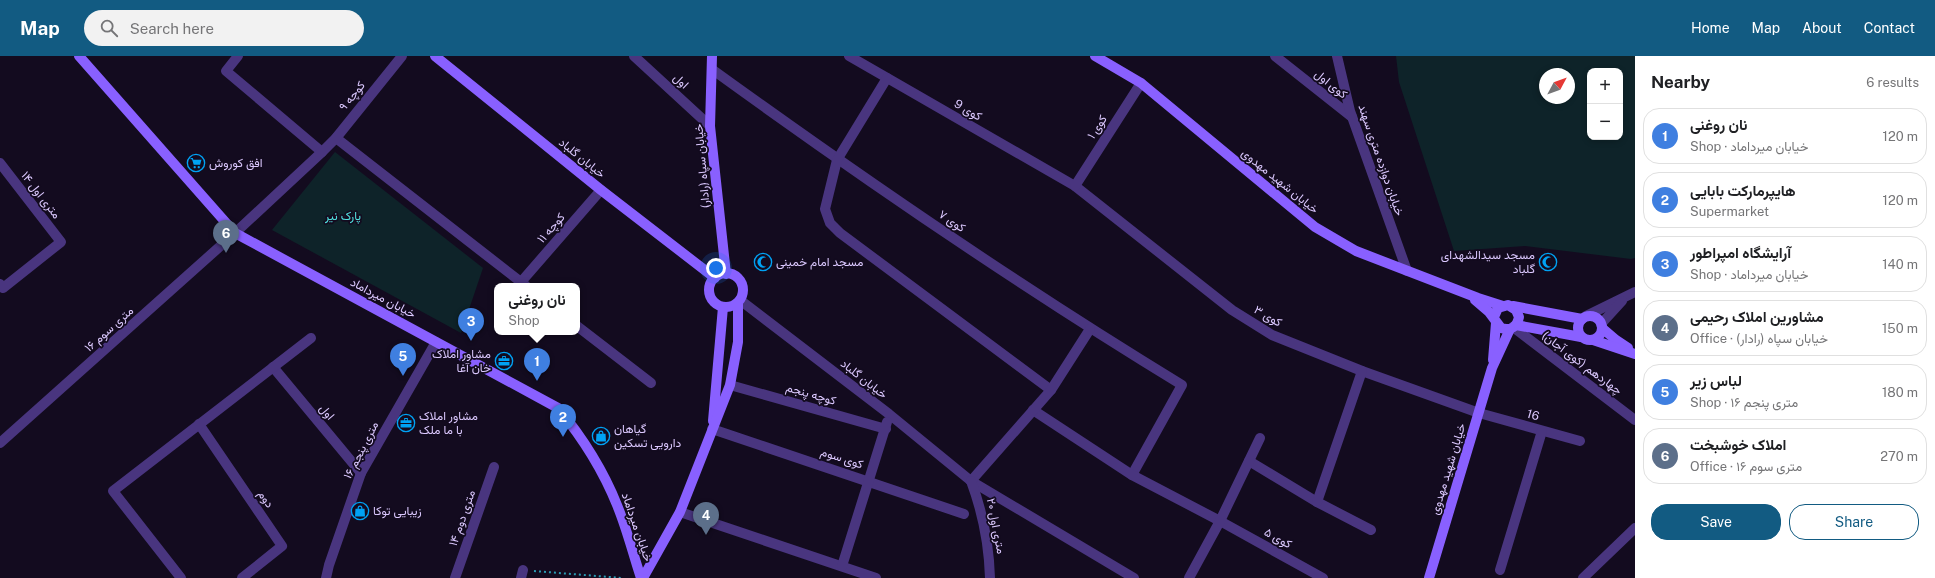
<!DOCTYPE html>
<html lang="en">
<head>
<meta charset="utf-8">
<style>
	body { margin:0; font-family:"Public Sans",Vazirmatn,sans-serif; background:#f2f2f2; color:#202124 }
	.controls { position:absolute; right:12px; top:12px; display:grid; overflow:hidden; border-radius:8px; box-shadow:0 2px 6px #0003 }
	.controls button { width:36px; height:36px; display:grid; place-items:center; padding:0; border:0; border-bottom:1px solid #e0e0e0; background:#fff; color:#202124; font:20px sans-serif }
	.compass { position:absolute; left:1539px; top:12px; width:36px; height:36px; border-radius:50%; background:#fff; box-shadow:0 2px 6px #0003; rotate:49deg }
	.you { position:absolute; left:716px; top:212px; width:14px; height:14px; margin:-10px; border:3px solid #fff; border-radius:50%; background:#1a73e8; box-shadow:0 0 0 6px #1a73e833 }
	.badge { display:grid; place-items:center; width:26px; height:26px; border-radius:50%; background:#125b82; color:#fff; font-size:13px; font-weight:700 }
	.pin { position:absolute; translate:-50% -33px; filter:drop-shadow(0 1px 2px #0008) }
	.pin::after { content:''; position:absolute; top:21px; width:14px; height:12px; background:inherit; clip-path:polygon(0 0,100% 0,50% 100%) }
	.popup { position:absolute; left:494px; top:227px; width:86px; height:52px; box-sizing:border-box; display:grid; place-content:center; border-radius:8px; background:#fff; filter:drop-shadow(0 1px 3px #0005); font-size:13px; white-space:nowrap; color:#757577 }
	.popup b { font-size:15px; color:#202124 }
	.popup::after { content:''; position:absolute; left:50%; top:100%; margin-left:-8px; border:8px solid transparent; border-top-color:#fff }
	.list { margin:0; padding:0; list-style:none }
	h2 { display:flex; justify-content:space-between; align-items:center; height:52px; margin:0; padding:0 16px; font-size:17px }
	h2 small { font-size:13px; font-weight:400; color:#757577 }
	.list li { display:grid; grid-template-columns:26px 1fr auto; gap:12px; align-items:center; box-sizing:border-box; height:56px; margin:0 8px 8px; padding:0 8px; border:1px solid #e0e0e0; border-radius:16px }
	.list b { display:block; font-size:15px; white-space:nowrap }
	.list p { margin:0; font-size:13px; white-space:nowrap; color:#757577 }
	.list em { font-size:13px; font-style:normal; color:#757577 }
	.actions { display:flex; gap:8px; padding:12px 16px }
	.actions a { flex:1; padding:9px 0; border:1px solid #125b82; border-radius:16px; text-align:center; font-size:14px; color:#125b82 }
	.actions .main { background:#125b82; color:#fff }
	.icon { flex:none; width:22px; height:22px; fill:none; stroke:currentColor; stroke-width:2; stroke-linecap:round; stroke-linejoin:round }
	.map { position:relative; flex:none; width:1635px; height:522px; overflow:hidden }
	header { display:flex; align-items:center; gap:24px; box-sizing:border-box; height:56px; padding:0 20px; background:#125b82; color:#fff }
	header strong { font-size:19px }
	nav { display:flex; gap:22px; margin-inline-start:auto; font-size:14px }
	.search { width:280px; height:36px; background:#f2f2f2; display:flex; align-items:center; gap:10px; box-sizing:border-box; padding:0 14px; border-radius:22px; color:#757577; font-size:15px }
	main { display:flex }
	aside { flex:1; background:#fff }
	.map>svg:first-child { display:block }
	.green { fill:#0e2329; fill-rule:evenodd }
	.lines { fill:none; stroke-linecap:round; stroke-linejoin:round }
	.path { stroke:#299bb2; stroke-width:2; stroke-dasharray:2 3; stroke-linecap:butt }
	.street { stroke:#49357f; stroke-width:10 }
	.secondary { stroke:#8960ff; stroke-width:10 }
	.labels { text-anchor:middle; dominant-baseline:central; stroke-width:3.5; stroke-linejoin:round; paint-order:stroke }
	.street-label { font-size:12px; fill:#dcc9ff; stroke:#130b1f }
	.poi-label { font-size:12px; fill:#dcc9ff; stroke:#130b1f; text-anchor:start }
	.park-label { font-size:12px; fill:#52e2e0; stroke:#130b1f }
</style>
</head>
<body>
<header>
<strong>Map</strong>
<div class="search"><svg class="icon" aria-label="search" viewBox="0 0 24 24"><circle cx="10" cy="10" r="6"/><path d="M15 15l6 6"/></svg>Search here</div>
<nav><a>Home</a><a>Map</a><a>About</a><a>Contact</a></nav>
</header>
<main>
<div class="map">
<svg width="1635" height="522" viewBox="0 0 1635 522">
	<rect width="100%" height="100%" fill="#130b1f"/>
	<g class="green">
		<path d="M1396 0H1635V202L1631 203 1525 190 1454 195 1399 26ZM1590 15H1620V81H1590ZM1545 18H1569V42H1545Z"/>
		<polygon points="335,96 483,212 461,277 272,174"/>
	</g>
	<g class="lines">
		<polyline class="path" points="534,515 622,522"/>
		<g class="street">
			<polyline points="238,0 226,15 322,96"/>
			<polyline points="634,0 710,70"/>
			<polyline points="849,0 1075,130 1232,254 1272,279 1362,315 1479,357 1580,385"/>
			<polyline points="1275,0 1352,61"/>
			<polyline points="1337,0 1350,55 1407,215"/>
			<path d="M713 14C865 124 1021 231 1182 329L1132 419"/>
			<polyline points="887,22 837,104 825,153 830,167 840,177 1051,334"/>
			<polyline points="336,82 526,230"/>
			<polyline points="0,107 61,186 3,232 0,228"/>
			<polyline points="1075,130 1141,27"/>
			<polyline points="521,226 601,134"/>
			<polyline points="740,244 889,358 971,425 1134,522"/>
			<polyline points="1586,260 1635,236"/>
			<polyline points="1601,268 1622,245"/>
			<polyline points="577,270 651,327"/>
			<polyline points="1513,271 1635,364"/>
			<polyline points="273,311 361,417"/>
			<polyline points="730,329 886,373"/>
			<polyline points="1033,354 1132,419 1220,465 1323,522"/>
			<polyline points="199,368 282,490 242,522"/>
			<polyline points="712,373 964,458"/>
			<polyline points="0,387 235,177 322,96 336,82 402,0"/>
			<polyline points="1249,405 1317,446 1371,474"/>
			<polyline points="971,425 1051,334 1090,273"/>
			<path d="M971 425C983 457 989 488 990 522"/>
			<polyline points="1317,446 1362,315"/>
			<polyline points="680,456 876,522"/>
			<polyline points="842,510 887,366"/>
			<polyline points="1500,514 1542,375"/>
			<polyline points="181,522 113,435 311,282"/>
			<polyline points="326,522 329,509 361,417 436,286"/>
			<polyline points="455,522 494,411"/>
			<polyline points="521,522 523,514"/>
			<polyline points="1189,522 1220,465 1260,382"/>
			<polyline points="1583,522 1635,472"/>
		</g>
		<g class="secondary">
			<path d="M79 0 235 177 558 352C582 381 603 414 617 449 627 473 633 498 641 522"/>
			<polyline points="435,0 601,134 715,222"/>
			<polyline points="712,0 710,70 726,218"/>
			<polyline points="1095,0 1141,27 1315,171 1356,195 1478,242 1503,250"/>
			<circle cx="726" cy="234" r="17"/>
			<path d="M1475 244 1489 256 1501 272C1511 275 1517 271 1519 261L1516 254 1508 249 1498 252 1494 261"/>
			<polyline points="1513,250 1582,263"/>
			<circle cx="1590" cy="272" r="12"/>
			<polyline points="1516,269 1581,281"/>
			<polyline points="1602,272 1616,284 1628,292"/>
			<polyline points="1593,284 1635,298"/>
			<polyline points="1493,304 1496,267"/>
			<polyline points="713,365 723,251"/>
			<polyline points="643,522 680,456 730,329 738,286 738,247"/>
			<polyline points="1429,522 1492,312 1510,273"/>
		</g>
	</g>
	<defs>
		<symbol id="supermarket-ring" viewBox="-11 -11 22 22"><circle r="9.5" fill="#130b1f" stroke="#00a2f4" stroke-width="1.5"/><path d="M-6-5.5h2.5l.6 2H6L4.5 2H-2.5L-4.4-4H-6ZM-1.5 3.2a1.3 1.3 0 1 0 .1 0ZM3 3.2a1.3 1.3 0 1 0 .1 0Z" fill="#00a2f4"/></symbol>
		<symbol id="mosque-ring" viewBox="-11 -11 22 22"><circle r="9.5" fill="#130b1f" stroke="#00a2f4" stroke-width="1.5"/><path d="M3.5-4.9A6 6 0 1 0 3.5 4.9A5 5 0 1 1 3.5-4.9Z" fill="#00a2f4"/></symbol>
		<symbol id="office-ring" viewBox="-11 -11 22 22"><circle r="9.5" fill="#130b1f" stroke="#00a2f4" stroke-width="1.5"/><path d="M-6-3h4V-5.5h4V-3h4V5H-6ZM-1-4.5V-3h2v-1.5ZM-6 0V1H6V0Z" fill="#00a2f4"/></symbol>
		<symbol id="shop-ring" viewBox="-11 -11 22 22"><circle r="9.5" fill="#130b1f" stroke="#00a2f4" stroke-width="1.5"/><path d="M-5-2.5h2.3a2.7 3.5 0 0 1 5.4 0H5L5.5 6h-11ZM-1.5-2.5h3a1.5 2.3 0 0 0-3 0Z" fill="#00a2f4"/></symbol>
	</defs>
	<g fill-rule="evenodd">
		<use href="#supermarket-ring" x="186" y="97" width="20" height="20"/>
		<use href="#mosque-ring" x="753" y="196" width="20" height="20"/>
		<use href="#mosque-ring" x="1538" y="196" width="20" height="20"/>
		<use href="#office-ring" x="494" y="295" width="20" height="20"/>
		<use href="#office-ring" x="396" y="357" width="20" height="20"/>
		<use href="#shop-ring" x="591" y="370" width="20" height="20"/>
		<use href="#shop-ring" x="350" y="445" width="20" height="20"/>
	</g>
	<g class="labels">
		<g class="street-label">
			<text transform="translate(681 25) rotate(43)">اول</text>
			<text transform="translate(1331 28) rotate(39)">کوی اول</text>
			<text transform="translate(352 40) rotate(-51)">کوچه ۹</text>
			<text transform="translate(968 54) rotate(30)">کوی 9</text>
			<text transform="translate(1097 71) rotate(-57)">کوی ۱</text>
			<text transform="translate(582 102) rotate(39)">خیابان گلباد</text>
			<text transform="translate(1381 104) rotate(71)">خیابان دوازده متری سهند</text>
			<text transform="translate(702 110) rotate(-95)">خیابان سپاه (رادار)</text>
			<text transform="translate(1280 125) rotate(39)">خیابان شهید مهدوی</text>
			<text transform="translate(41 139) rotate(52)">۱۴ متری اول</text>
			<text transform="translate(952 165) rotate(34)">کوی ۷</text>
			<text transform="translate(551 172) rotate(-49)">کوچه ۱۱</text>
			<text transform="translate(383 242) rotate(28)">خیابان میرداماد</text>
			<text transform="translate(1268 260) rotate(30)">کوی ۳</text>
			<text transform="translate(109 273) rotate(-42)">۱۶ متری سوم</text>
			<text transform="translate(1582 307) rotate(37)">چهاردهم (کوی آجان)</text>
			<text transform="translate(864 323) rotate(38)">خیابان گلباد</text>
			<text transform="translate(811 338) rotate(16)">کوچه پنجم</text>
			<text transform="translate(327 356) rotate(50)">اول</text>
			<text transform="translate(1533 359) rotate(16)">16</text>
			<text transform="translate(361 394) rotate(-63)">۱۶ متری پنجم</text>
			<text transform="translate(842 402) rotate(18)">کوی سوم</text>
			<text transform="translate(1448 413) rotate(-73)">خیابان شهید مهدوی</text>
			<text transform="translate(266 443) rotate(56)">دوم</text>
			<text transform="translate(462 462) rotate(-71)">۱۴ متری دوم</text>
			<text transform="translate(996 470) rotate(79)">۲۰ متری اول</text>
			<text transform="translate(637 471) rotate(71)">خیابان میرداماد</text>
			<text transform="translate(1278 482) rotate(29)">کوی ۵</text>
		</g>
		<g class="poi-label">
			<text x="209" y="107">افق کوروش</text>
			<text x="1535" y="199" text-anchor="end">مسجد سیدالشهدای<tspan x="1535" dy="14">گلباد</tspan></text>
			<text x="776" y="206">مسجد امام خمینی</text>
			<text x="491" y="298" text-anchor="end">مشاور املاک<tspan x="491" dy="14">خان آغا</tspan></text>
			<text x="419" y="360">مشاور املاک<tspan x="419" dy="14">با ما ملک</tspan></text>
			<text x="614" y="373">گیاهان<tspan x="614" dy="14">دارویی تسکین</tspan></text>
			<text x="373" y="455">زیبایی توکا</text>
		</g>
		<g class="park-label">
			<text x="343" y="160">پارک نیر</text>
		</g>
	</g>
</svg>
<div class="controls">
<button>+</button>
<button>−</button>
</div>
<svg class="compass" viewBox="-18 -18 36 36"><path d="M0-13l5 13h-10z" fill="#e53935"/><path d="M0 13l5-13h-10z" fill="#757577"/></svg>
<div class="you"></div>
<div class="pin badge" style="left:537px;top:325px;background:#3f7fe0">1</div>
<div class="popup"><b>نان روغنی</b>Shop</div>
<div class="pin badge" style="left:563px;top:381px;background:#3f7fe0">2</div>
<div class="pin badge" style="left:471px;top:285px;background:#3f7fe0">3</div>
<div class="pin badge" style="left:706px;top:479px;background:#5c6f8a">4</div>
<div class="pin badge" style="left:403px;top:320px;background:#3f7fe0">5</div>
<div class="pin badge" style="left:226px;top:197px;background:#5c6f8a">6</div>
</div>
<aside>
<h2>Nearby<small>6 results</small></h2>
<ul class="list">
<li><span class="badge" style="background:#3f7fe0">1</span><div><b>نان روغنی</b><p>Shop · خیابان میرداماد</p></div><em>120 m</em></li>
<li><span class="badge" style="background:#3f7fe0">2</span><div><b>هایپرمارکت بابایی</b><p>Supermarket</p></div><em>120 m</em></li>
<li><span class="badge" style="background:#3f7fe0">3</span><div><b>آرایشگاه امپراطور</b><p>Shop · خیابان میرداماد</p></div><em>140 m</em></li>
<li><span class="badge" style="background:#5c6f8a">4</span><div><b>مشاورین املاک رحیمی</b><p>Office · خیابان سپاه (رادار)</p></div><em>150 m</em></li>
<li><span class="badge" style="background:#3f7fe0">5</span><div><b>لباس زیر</b><p>Shop · ۱۶ متری پنجم</p></div><em>180 m</em></li>
<li><span class="badge" style="background:#5c6f8a">6</span><div><b>املاک خوشبخت</b><p>Office · ۱۶ متری سوم</p></div><em>270 m</em></li>
</ul>
<div class="actions"><a class="main">Save</a><a>Share</a></div>
</aside>
</main>
</body>
</html>
